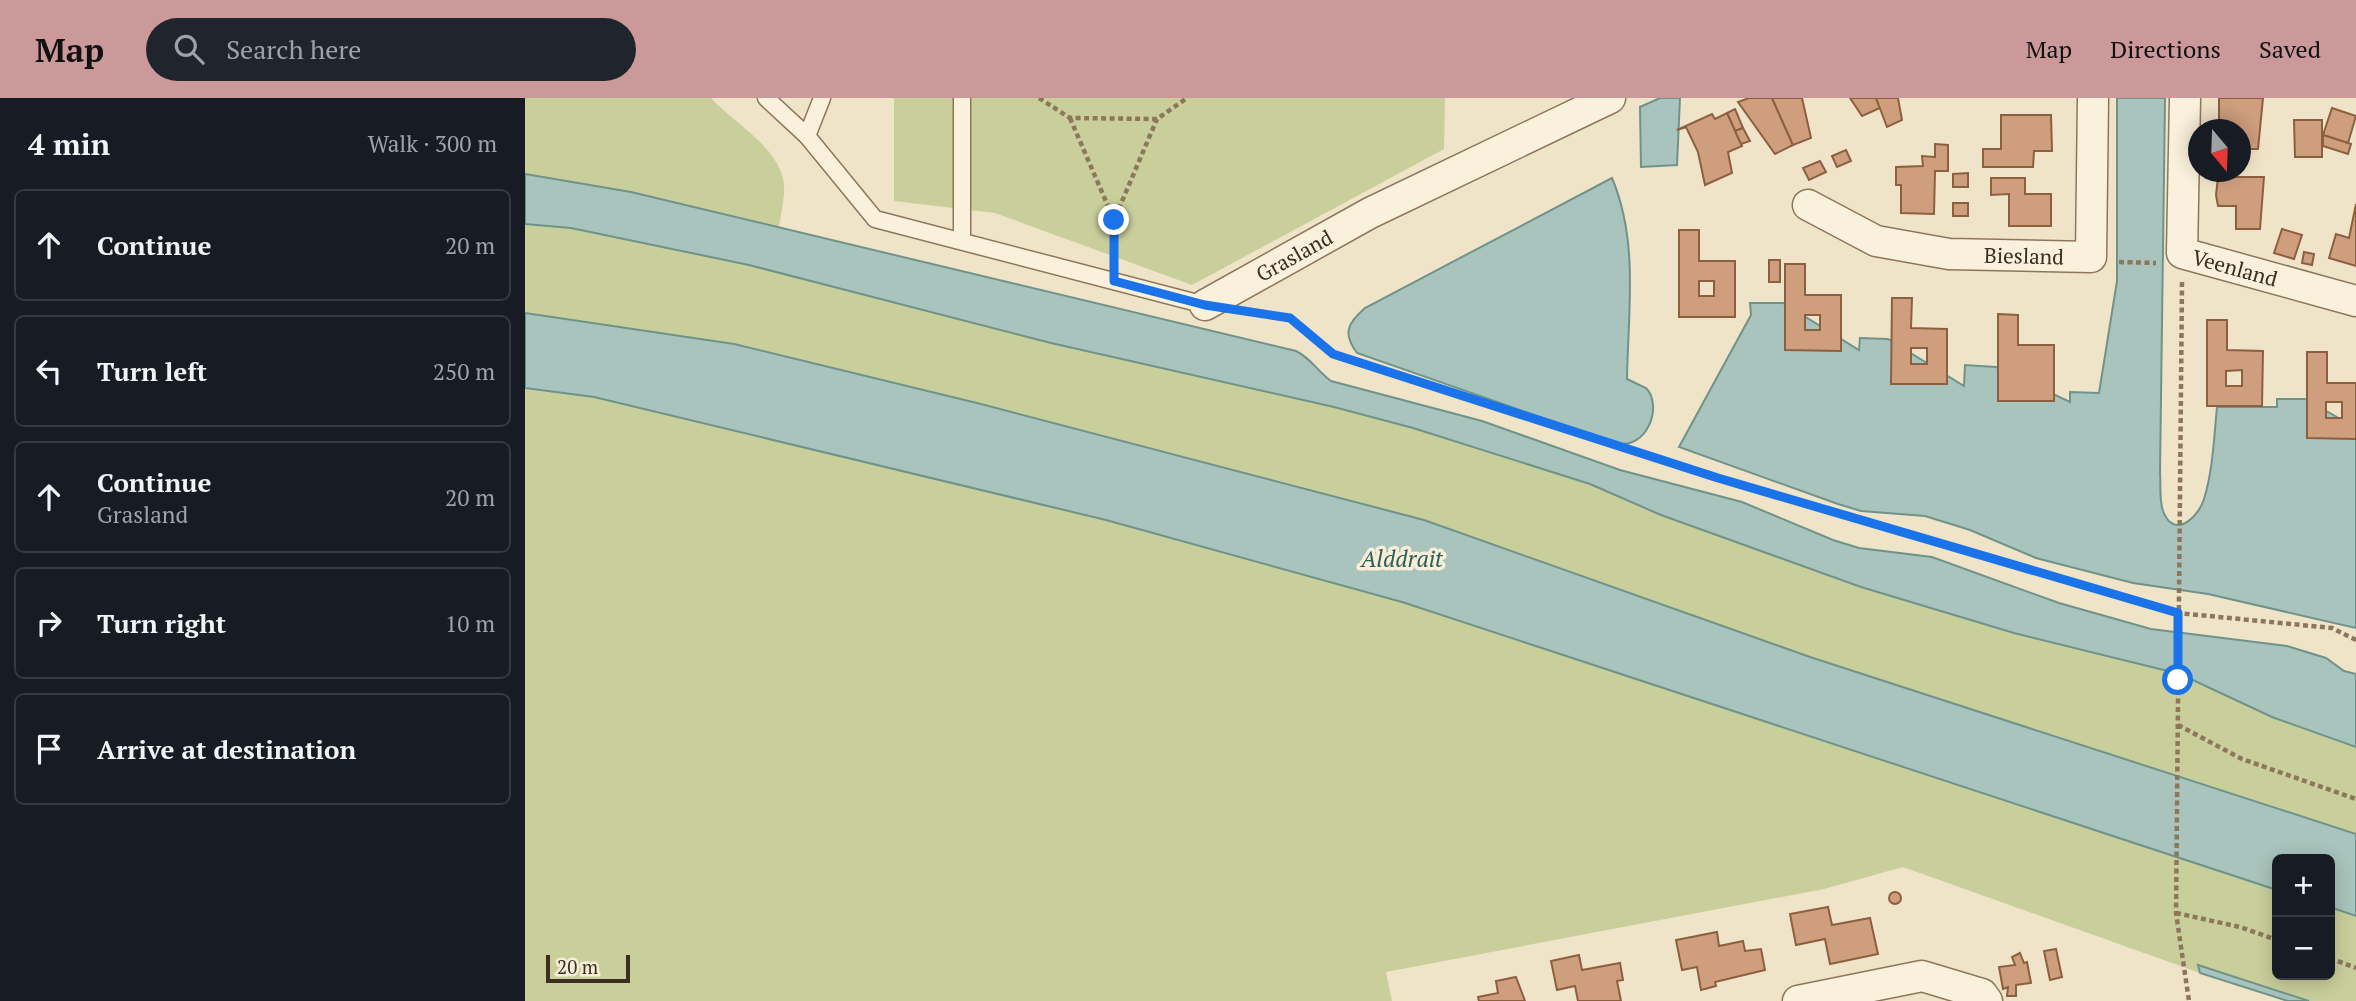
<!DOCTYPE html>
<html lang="en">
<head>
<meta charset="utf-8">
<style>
	body { margin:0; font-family:"PT Serif",serif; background:#20242c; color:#f1f3f6 }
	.controls { position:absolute; right:21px; bottom:21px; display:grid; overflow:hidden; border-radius:10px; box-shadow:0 4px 18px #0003 }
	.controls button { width:63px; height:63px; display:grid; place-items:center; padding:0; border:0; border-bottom:2px solid #363941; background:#171b24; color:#f1f3f6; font:35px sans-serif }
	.compass { position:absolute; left:1663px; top:21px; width:63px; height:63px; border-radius:50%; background:#171b24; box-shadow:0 4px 18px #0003; rotate:161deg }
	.scale { position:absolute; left:21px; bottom:18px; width:84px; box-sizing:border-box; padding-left:7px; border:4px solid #3d2e20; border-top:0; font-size:19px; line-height:24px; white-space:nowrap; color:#3d2e20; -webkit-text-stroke:5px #f7eed8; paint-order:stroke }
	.stop { position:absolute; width:21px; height:21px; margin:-16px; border:5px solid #1a73e8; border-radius:50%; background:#fff }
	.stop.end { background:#1a73e8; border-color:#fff; box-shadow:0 2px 7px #0008 }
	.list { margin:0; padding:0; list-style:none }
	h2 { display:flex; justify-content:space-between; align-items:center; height:91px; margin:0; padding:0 28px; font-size:30px }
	h2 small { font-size:23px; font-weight:400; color:#9ea1a6 }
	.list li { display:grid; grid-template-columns:46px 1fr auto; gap:21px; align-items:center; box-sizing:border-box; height:112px; margin:0 14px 14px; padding:0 14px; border:2px solid #363941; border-radius:10px }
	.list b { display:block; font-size:26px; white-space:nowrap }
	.list p { margin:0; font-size:23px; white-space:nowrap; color:#9ea1a6 }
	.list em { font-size:23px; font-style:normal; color:#9ea1a6 }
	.icon { flex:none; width:38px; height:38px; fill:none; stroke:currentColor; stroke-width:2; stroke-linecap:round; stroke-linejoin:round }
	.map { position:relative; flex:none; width:1831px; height:903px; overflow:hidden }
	header { display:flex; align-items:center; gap:42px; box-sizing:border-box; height:98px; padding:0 35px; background:#cc999b; color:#111 }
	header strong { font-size:33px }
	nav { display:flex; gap:38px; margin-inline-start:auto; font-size:24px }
	.search { width:490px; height:63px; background:#20242c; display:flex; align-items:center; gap:18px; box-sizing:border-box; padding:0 24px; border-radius:38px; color:#9ea1a6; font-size:26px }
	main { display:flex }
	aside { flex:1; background:#171b24 }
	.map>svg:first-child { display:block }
	.green { fill:#c9cf9b }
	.water { fill:#a9c4bc; stroke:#6f938a; stroke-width:2 }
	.building { fill:#cf9f7d; stroke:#8d5f41; stroke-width:2; fill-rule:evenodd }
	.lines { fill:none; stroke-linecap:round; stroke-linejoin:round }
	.service-casing { stroke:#8d765c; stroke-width:19 }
	.minor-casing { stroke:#8d765c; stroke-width:33 }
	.path { stroke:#8d765c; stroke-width:4.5; stroke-dasharray:5 3.5; stroke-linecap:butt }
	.service { stroke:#faf1dc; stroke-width:16 }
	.minor { stroke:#faf1dc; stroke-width:30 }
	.route { stroke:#1a73e8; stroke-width:9 }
	.labels { text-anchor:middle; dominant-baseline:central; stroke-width:7; stroke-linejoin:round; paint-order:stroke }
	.street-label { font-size:21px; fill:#3d2e20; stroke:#f7eed8 }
	.water-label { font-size:23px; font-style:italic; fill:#2f5d5a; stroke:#f7eed8 }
</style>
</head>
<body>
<header>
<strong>Map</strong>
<div class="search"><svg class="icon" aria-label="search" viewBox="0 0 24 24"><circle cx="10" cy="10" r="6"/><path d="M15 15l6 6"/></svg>Search here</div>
<nav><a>Map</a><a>Directions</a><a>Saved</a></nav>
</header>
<main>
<aside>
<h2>4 min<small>Walk · 300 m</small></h2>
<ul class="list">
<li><svg class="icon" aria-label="ahead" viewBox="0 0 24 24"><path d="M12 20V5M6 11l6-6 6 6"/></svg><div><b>Continue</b></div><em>20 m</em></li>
<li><svg class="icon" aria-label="left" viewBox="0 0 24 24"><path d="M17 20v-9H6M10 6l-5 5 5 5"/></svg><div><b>Turn left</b></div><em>250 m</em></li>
<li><svg class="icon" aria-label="ahead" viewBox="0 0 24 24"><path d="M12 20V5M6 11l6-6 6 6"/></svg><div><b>Continue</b><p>Grasland</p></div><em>20 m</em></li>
<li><svg class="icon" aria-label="right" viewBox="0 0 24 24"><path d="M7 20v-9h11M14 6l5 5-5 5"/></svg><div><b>Turn right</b></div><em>10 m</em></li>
<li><svg class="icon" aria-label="arrive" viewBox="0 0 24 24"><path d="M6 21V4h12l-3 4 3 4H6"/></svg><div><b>Arrive at destination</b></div></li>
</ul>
</aside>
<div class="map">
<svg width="1831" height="903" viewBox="0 0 1831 903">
	<rect width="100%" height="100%" fill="#f0e4c8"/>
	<g class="green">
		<path d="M0 0H186C210 26 254 49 259 86 260 99 256 116 254 129L106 94 0 76Z"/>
		<polygon points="369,0 920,0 919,51 667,187 470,115 369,103"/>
		<polygon points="0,126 46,130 224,167 526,245 809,309 888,330 1065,386 1136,417 1336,489 1489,535 1655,576 1747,619 1831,649 1831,736 1285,559 899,422 456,306 209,246 0,215"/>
		<polygon points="0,290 69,299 581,422 877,504 1752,792 1752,877 1805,877 1805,809 1831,818 1831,903 1784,903 1674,868 1675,875 1378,769 1299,791 861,874 867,903 0,903"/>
	</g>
	<g class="water">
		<polygon points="1135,0 1155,0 1152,67 1116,69 1115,9"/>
		<path d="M1592 0H1640L1635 375C1636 386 1634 402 1638 413 1649 442 1673 420 1679 401 1688 372 1689 339 1692 309H1752V301H1780L1831 330V530L1683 496 1608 485 1511 460 1445 432 1400 418 1336 413 1313 406 1154 349 1226 217 1225 205H1258L1334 252 1335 240 1363 241 1439 288 1440 267 1471 269 1545 304V294L1574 295 1592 183Z"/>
		<path d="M0 76 106 94 771 253C787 261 792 273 806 283L957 323 1095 372 1217 404 1308 442 1334 450 1407 459 1534 505 1626 531 1762 548 1801 560 1819 573 1831 576V649L1747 619 1655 576 1489 535 1336 489 1136 417 1065 386 888 330 809 309 526 245 224 167 46 130 0 126Z"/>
		<path d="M1087 80C1114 144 1103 214 1102 281L1121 290C1138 307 1123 353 1090 345L832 255C817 235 823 225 840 210Z"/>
		<polygon points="0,215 209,246 456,306 899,422 1285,559 1831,736 1831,818 1805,809 1805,761 1752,761 1752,792 877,504 581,422 69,299 0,290"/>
		<polygon points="1673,867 1784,903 1763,903 1675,875"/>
	</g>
	<g class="building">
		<polygon points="1224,0 1247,0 1268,47 1250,56 1213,4"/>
		<polygon points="1247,0 1277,0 1286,40 1268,47"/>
		<polygon points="1325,0 1351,0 1355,10 1337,18"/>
		<polygon points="1351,0 1373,0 1377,22 1362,29"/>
		<polygon points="1694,0 1738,0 1733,51 1716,51 1716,32 1694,29"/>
		<polygon points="1807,10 1831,18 1823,45 1798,37"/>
		<polygon points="1210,11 1218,30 1210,33 1202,15"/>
		<polygon points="1202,15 1217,48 1203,54 1207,75 1180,87 1173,54 1161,29 1152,32 1187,16 1190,21"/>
		<polygon points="1476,17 1526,17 1527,53 1509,53 1508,69 1458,69 1458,51 1476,51"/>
		<polygon points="1769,22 1797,22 1797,59 1770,59"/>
		<polygon points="1218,30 1225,43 1216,46 1210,33"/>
		<polygon points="1798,37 1826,46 1823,56 1798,48"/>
		<polygon points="1410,46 1423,47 1423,73 1410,73 1409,116 1376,115 1376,87 1371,87 1371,69 1398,68 1397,58 1410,59"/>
		<polygon points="1321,52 1326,63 1312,69 1307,58"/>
		<polygon points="1295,63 1301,74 1284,82 1278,70"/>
		<polygon points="1443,75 1443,89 1428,89 1428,76"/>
		<polygon points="1693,79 1739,79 1735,131 1711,131 1711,108 1693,108 1691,97"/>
		<polygon points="1466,80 1500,80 1500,96 1526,96 1526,128 1484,128 1484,96 1466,97"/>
		<rect x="1428" y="105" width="15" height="13"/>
		<polygon points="1831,106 1831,168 1804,160 1811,136 1824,140"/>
		<polygon points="1757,131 1777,137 1769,161 1749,155"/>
		<path d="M1154 132H1174V163H1210V219H1154ZM1174 183H1189V198H1174Z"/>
		<polygon points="1779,154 1789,156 1787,167 1777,165"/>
		<rect x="1244" y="162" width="11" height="22"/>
		<path d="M1260 166H1280V197H1316V253L1260 252ZM1280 217H1295V232H1280Z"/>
		<path d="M1367 200H1387L1386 230 1422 231V286H1366ZM1386 250H1402V266H1386Z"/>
		<polygon points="1473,216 1493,217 1493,247 1529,247 1529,303 1473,303"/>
		<path d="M1682 222H1702V252L1738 253 1737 308H1682ZM1717 272V288H1701V273Z"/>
		<path d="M1782 254H1802V285H1831V341L1782 340ZM1801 304H1817V320H1801Z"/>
		<circle cx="1370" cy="800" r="6"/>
		<polygon points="1303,809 1307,827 1345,820 1353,856 1305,866 1300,841 1271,847 1265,816"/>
		<polygon points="1192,834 1194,848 1218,843 1220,853 1236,851 1240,872 1190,884 1191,888 1176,892 1172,869 1157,872 1151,842"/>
		<polygon points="1531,851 1537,879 1525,882 1519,853"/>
		<polygon points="1495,855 1499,865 1502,864 1506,885 1491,887 1491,898 1482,898 1483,889 1478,891 1474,869 1490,867 1487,859"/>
		<polygon points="1054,857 1057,872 1095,865 1098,882 1092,883 1096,903 1053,903 1050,888 1032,892 1026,863"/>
		<polygon points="991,879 1000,903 954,903 953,899 973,895 971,883"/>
	</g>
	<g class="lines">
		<defs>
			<g id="service">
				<polyline points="241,0 282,38 350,121 680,207"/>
				<polyline points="437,0 437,143"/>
				<polyline points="282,38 297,0"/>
			</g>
			<g id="minor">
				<path id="s1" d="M1660 0 1657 155 1831 203"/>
				<path id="s2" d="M1283 107 1351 143 1424 156 1566 159 1568 0"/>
				<path id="s3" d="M680 207 845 115 1085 0"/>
				<polyline points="1273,903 1397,878 1457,896 1462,903"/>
			</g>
		</defs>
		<use href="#service" class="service-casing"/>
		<use href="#minor" class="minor-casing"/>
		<g class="path">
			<polyline points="514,0 545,20 632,21 662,0"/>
			<polyline points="545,20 589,122"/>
			<polyline points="589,161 589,122 632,21"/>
			<polyline points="1594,164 1631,165"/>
			<polyline points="1657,184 1651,815 1664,903"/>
			<polyline points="726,214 765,220 808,256 1193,380 1653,515 1807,530 1831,542"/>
			<polyline points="1653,627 1717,661 1831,701"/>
			<polyline points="1651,815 1715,829 1752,842"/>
			<polyline points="1805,860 1831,870"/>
		</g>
		<use href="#service" class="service"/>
		<use href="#minor" class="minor"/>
	</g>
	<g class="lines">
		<polyline class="route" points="589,122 589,183 680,207 765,220 808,256 1193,380 1653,515 1653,582"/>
	</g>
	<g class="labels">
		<g class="street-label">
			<text stroke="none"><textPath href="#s3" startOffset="102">Grasland</textPath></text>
			<text stroke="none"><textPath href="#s2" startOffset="226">Biesland</textPath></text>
			<text stroke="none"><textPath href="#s1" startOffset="210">Veenland</textPath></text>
		</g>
		<g class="water-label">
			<text x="877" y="460">Alddrait</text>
		</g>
	</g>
</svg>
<div class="controls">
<button>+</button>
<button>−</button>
</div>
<svg class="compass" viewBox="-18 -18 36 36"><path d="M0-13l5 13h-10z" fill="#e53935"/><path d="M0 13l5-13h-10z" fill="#9ea1a6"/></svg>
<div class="scale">20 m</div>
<div class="stop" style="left:1653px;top:582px"></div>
<div class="stop end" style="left:589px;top:122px"></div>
</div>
</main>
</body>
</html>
